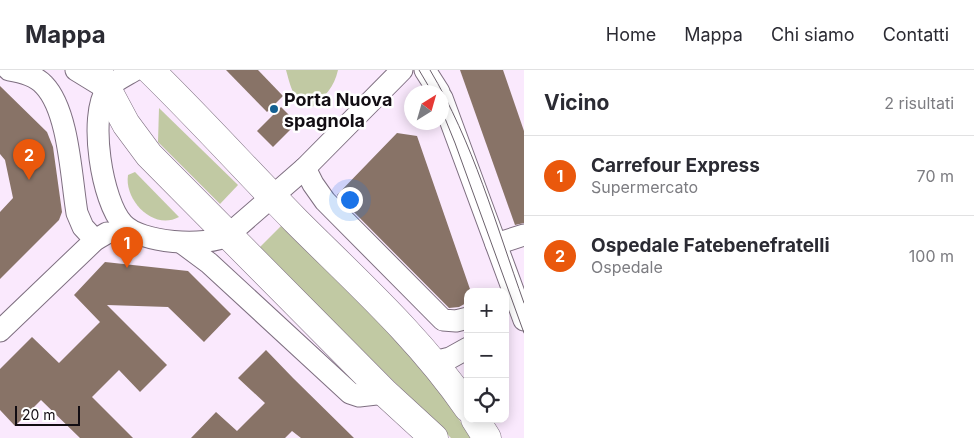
<!DOCTYPE html>
<html lang="it">
<head>
<meta charset="utf-8">
<style>
	body { margin:0; font-family:Inter,sans-serif; background:#f2f2f3; color:#2b2b33 }
	.controls { position:absolute; right:15px; bottom:15px; display:grid; overflow:hidden; border-radius:10px; box-shadow:0 2px 12px #0003 }
	.controls button { width:45px; height:45px; display:grid; place-items:center; padding:0; border:0; border-bottom:1px solid #e1e1e2; background:#fff; color:#2b2b33; font:25px sans-serif }
	.compass { position:absolute; left:404px; top:15px; width:45px; height:45px; border-radius:50%; background:#fff; box-shadow:0 2px 12px #0003; rotate:37deg }
	.scale { position:absolute; left:15px; bottom:12px; width:65px; box-sizing:border-box; padding-left:5px; border:2px solid #120d13; border-top:0; font-size:14px; line-height:18px; white-space:nowrap; color:#120d13; -webkit-text-stroke:4px #fff; paint-order:stroke }
	.you { position:absolute; left:349px; top:129px; width:18px; height:18px; margin:-12px; border:4px solid #fff; border-radius:50%; background:#1a73e8; box-shadow:0 0 0 8px #1a73e833 }
	.badge { display:grid; place-items:center; width:32px; height:32px; border-radius:50%; background:#ea580c; color:#fff; font-size:16px; font-weight:700 }
	.pin { position:absolute; translate:-50% -41px; filter:drop-shadow(0 1px 2px #0008) }
	.pin::after { content:''; position:absolute; top:26px; width:18px; height:15px; background:inherit; clip-path:polygon(0 0,100% 0,50% 100%) }
	.list { margin:0; padding:0; list-style:none }
	h2 { display:flex; justify-content:space-between; align-items:center; height:65px; margin:0; padding:0 20px; font-size:21px }
	h2 small { font-size:16px; font-weight:400; color:#7c7c81 }
	.list li { display:grid; grid-template-columns:32px 1fr auto; gap:15px; align-items:center; box-sizing:border-box; height:80px; padding:0 20px; border-top:1px solid #e1e1e2 }
	.list b { display:block; font-size:19px; white-space:nowrap }
	.list p { margin:0; font-size:16px; white-space:nowrap; color:#7c7c81 }
	.list em { font-size:16px; font-style:normal; color:#7c7c81 }
	.icon { flex:none; width:28px; height:28px; fill:none; stroke:currentColor; stroke-width:2; stroke-linecap:round; stroke-linejoin:round }
	.map { position:relative; flex:none; width:524px; height:368px; overflow:hidden }
	header { display:flex; align-items:center; gap:30px; box-sizing:border-box; height:70px; padding:0 25px; background:#fff; border-bottom:1px solid #e1e1e2 }
	header strong { font-size:24px }
	nav { display:flex; gap:28px; margin-inline-start:auto; font-size:18px }
	main { display:flex }
	aside { flex:1; background:#fff }
	.map>svg:first-child { display:block }
	.green { fill:#c1c9a3 }
	.building { fill:#887367 }
	.lines { fill:none; stroke-linecap:round; stroke-linejoin:round }
	.minor-casing { stroke:#7e6f80; stroke-width:23 }
	.secondary-casing { stroke:#7e6f80; stroke-width:29 }
	.minor { stroke:#fff; stroke-width:21 }
	.secondary { stroke:#fff; stroke-width:28 }
	.tram { stroke:#6b616c; stroke-width:1 }
	.poi-dot { fill:#135f92; stroke:#fff; stroke-width:2 }
	.labels { text-anchor:middle; dominant-baseline:central; stroke-width:5; stroke-linejoin:round; paint-order:stroke }
	.poi-label { font-size:18px; font-weight:bold; fill:#120d13; stroke:#fff; text-anchor:start }
</style>
</head>
<body>
<header>
<strong>Mappa</strong>
<nav><a>Home</a><a>Mappa</a><a>Chi siamo</a><a>Contatti</a></nav>
</header>
<main>
<div class="map">
<svg width="524" height="368" viewBox="0 0 524 368">
	<rect width="100%" height="100%" fill="#fae9fd"/>
	<g class="green">
		<path d="M286 0H338C334 18 325 26 311 38 294 35 290 14 286 0Z"/>
		<polygon points="159,38 238,115 220,134 158,72"/>
		<path d="M135 102 179 147C153 161 124 130 128 105Z"/>
		<polygon points="282,155 394,264 449,334 471,368 451,368 259,178"/>
	</g>
	<g class="building">
		<polygon points="226,0 258,0 283,26 267,42"/>
		<polygon points="460,0 503,0 524,61 524,153 515,155"/>
		<polygon points="0,16 47,62 53,77 62,142 59,150 0,209 0,142 13,128 5,90 0,84"/>
		<polygon points="281,37 297,53 273,77 257,61"/>
		<polygon points="397,63 417,66 471,222 468,222 468,232 459,237 449,238 337,125"/>
		<polygon points="105,192 188,201 231,244 204,272 168,237 107,235 167,295 140,322 119,300 92,327 133,368 80,368 41,330 15,356 0,340 0,299 32,267 59,293 100,252 74,225"/>
		<polygon points="266,280 293,308 354,368 301,368 292,361 285,368 191,368 216,342 237,361 265,333 238,308"/>
	</g>
	<g class="lines">
		<defs>
			<g id="minor">
				<path d="M9 0C21 2 36 6 44 15 69 41 71 107 77 143L83 157 95 170"/>
				<polyline points="76,0 107,19"/>
				<path d="M135 0C127 5 112 12 107 19 88 46 102 132 123 154 140 173 206 178 228 165L305 98 402 0"/>
				<polyline points="425,0 439,22"/>
				<polyline points="442,28 524,250"/>
				<polyline points="305,98 313,114 325,131 443,250 456,251 468,248"/>
				<polyline points="182,173 209,193 350,323 359,326 385,323"/>
				<polyline points="496,174 524,165"/>
				<polyline points="0,261 95,170 107,163"/>
				<polyline points="434,292 450,288 468,278"/>
			</g>
			<g id="secondary">
				<polyline points="97,0 126,54 149,85 385,323 434,368"/>
				<path d="M150 0C200 49 247 101 296 151 356 211 419 267 468 338"/>
				<polyline points="475,349 487,368"/>
			</g>
		</defs>
		<use href="#minor" class="minor-casing"/>
		<use href="#secondary" class="secondary-casing"/>
		<use href="#minor" class="minor"/>
		<use href="#secondary" class="secondary"/>
		<g class="tram">
			<polyline points="419,0 432,22"/>
			<path d="M430 0C473 72 496 155 524 233"/>
			<polyline points="442,41 455,73 524,263"/>
		</g>
	</g>
	<circle class="poi-dot" cx="274" cy="39" r="5"/>
	<g class="labels">
		<g class="poi-label">
			<text x="284" y="29">Porta Nuova<tspan x="284" dy="21">spagnola</tspan></text>
		</g>
	</g>
</svg>
<div class="controls">
<button>+</button>
<button>−</button>
<button><svg class="icon" aria-label="locate" viewBox="0 0 24 24"><circle cx="12" cy="12" r="6"/><path d="M12 2v4M12 18v4M2 12h4M18 12h4"/></svg></button>
</div>
<svg class="compass" viewBox="-18 -18 36 36"><path d="M0-13l5 13h-10z" fill="#e53935"/><path d="M0 13l5-13h-10z" fill="#7c7c81"/></svg>
<div class="scale">20 m</div>
<div class="you"></div>
<div class="pin badge" style="left:127px;top:198px">1</div>
<div class="pin badge" style="left:29px;top:110px">2</div>
</div>
<aside>
<h2>Vicino<small>2 risultati</small></h2>
<ul class="list">
<li><span class="badge">1</span><div><b>Carrefour Express</b><p>Supermercato</p></div><em>70 m</em></li>
<li><span class="badge">2</span><div><b>Ospedale Fatebenefratelli</b><p>Ospedale</p></div><em>100 m</em></li>
</ul>
</aside>
</main>
</body>
</html>
